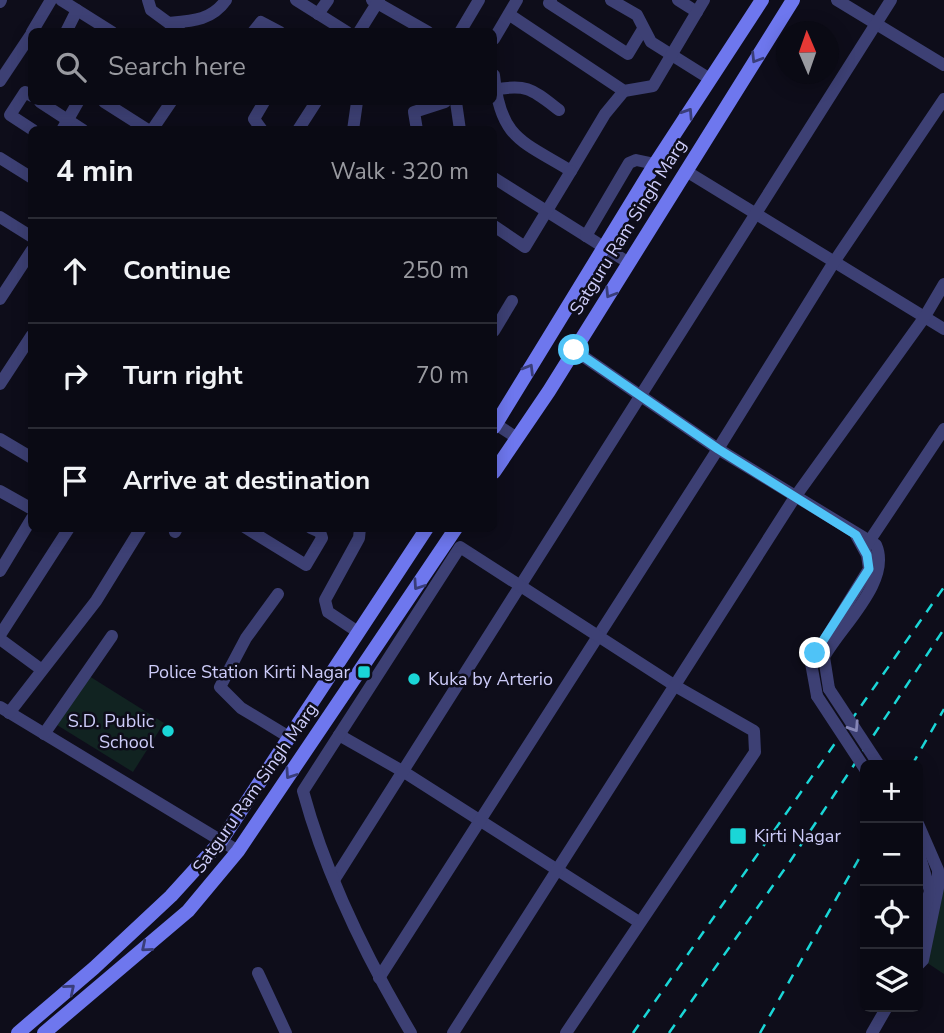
<!DOCTYPE html>
<html lang="en">
<head>
<meta charset="utf-8">
<style>
	body { margin:0; font-family:"Nunito Sans",sans-serif; background:#181822; color:#f1f3f6 }
	.controls { position:absolute; right:21px; bottom:21px; display:grid; overflow:hidden; border-radius:10px; box-shadow:0 4px 18px #0003 }
	.controls button { width:63px; height:63px; display:grid; place-items:center; padding:0; border:0; border-bottom:2px solid #2a2b34; background:#0a0a14; color:#f1f3f6; font:35px sans-serif }
	.compass { position:absolute; left:776px; top:21px; width:63px; height:63px; border-radius:50%; background:#0a0a14; box-shadow:0 4px 18px #0003; rotate:358deg }
	.stop { position:absolute; width:21px; height:21px; margin:-16px; border:5px solid #4fc3f7; border-radius:50%; background:#fff }
	.stop.end { background:#4fc3f7; border-color:#fff; box-shadow:0 2px 7px #0008 }
	.list { margin:0; padding:0; list-style:none }
	h2 { display:flex; justify-content:space-between; align-items:center; height:91px; margin:0; padding:0 28px; font-size:30px }
	h2 small { font-size:23px; font-weight:400; color:#999aa0 }
	.list li { display:grid; grid-template-columns:46px 1fr auto; gap:21px; align-items:center; box-sizing:border-box; height:105px; padding:0 28px; border-top:2px solid #2a2b34 }
	.list b { display:block; font-size:26px; white-space:nowrap }
	.list em { font-size:23px; font-style:normal; color:#999aa0 }
	.icon { flex:none; width:38px; height:38px; fill:none; stroke:currentColor; stroke-width:2; stroke-linecap:round; stroke-linejoin:round }
	.map { position:relative; flex:none; width:944px; height:1033px; overflow:hidden }
	.search { position:absolute; background:#0a0a14; box-shadow:0 4px 18px #0003; left:28px; top:28px; width:469px; height:77px; display:flex; align-items:center; gap:18px; box-sizing:border-box; padding:0 24px; border-radius:10px; color:#999aa0; font-size:26px }
	.panel { position:absolute; background:#0a0a14; box-shadow:0 4px 18px #0003; left:28px; top:126px; width:469px; height:406px; border-radius:10px }
	.map>svg:first-child { display:block }
	.green { fill:#112321 }
	.lines { fill:none; stroke-linecap:round; stroke-linejoin:round }
	.street { stroke:#3d4074; stroke-width:12 }
	.secondary { stroke:#6e77ee; stroke-width:14 }
	.rail { stroke:#1ad6d7; stroke-width:2.5; stroke-dasharray:10 9; stroke-linecap:butt }
	.street-bridge { stroke:#3d4074; stroke-width:12 }
	.oneway { stroke:#393d79 }
	.oneway2 { stroke:#8586b6 }
	.route { stroke:#4fc3f7; stroke-width:9 }
	.poi-dot { fill:#1ad6d7; stroke:#0e0d1a; stroke-width:2.5 }
	.labels { text-anchor:middle; dominant-baseline:central; stroke-width:5; stroke-linejoin:round; paint-order:stroke }
	.street-label { font-size:18px; fill:#cdccf9; stroke:#0e0d1a }
	.poi-label { font-size:18px; fill:#cdccf9; stroke:#0e0d1a; text-anchor:end }
</style>
</head>
<body>
<div class="map">
<svg width="944" height="1033" viewBox="0 0 944 1033">
	<rect width="100%" height="100%" fill="#0e0d1a"/>
	<g class="green">
		<polygon points="89,676 164,723 133,772 57,725"/>
		<polygon points="944,884 944,974 926,962"/>
	</g>
	<g class="lines">
		<g class="street">
			<polyline points="61,0 112,32"/>
			<polyline points="148,0 151,10 181,32"/>
			<polyline points="296,0 347,32"/>
			<polyline points="372,0 428,32"/>
			<polyline points="551,0 549,3 628,54 643,29"/>
			<polyline points="611,0 637,15 651,42 710,79"/>
			<polyline points="678,0 697,12"/>
			<polyline points="837,0 944,65"/>
			<polyline points="0,2 1,0"/>
			<polyline points="318,14 328,0"/>
			<polyline points="510,15 624,91 653,86 704,0"/>
			<path d="M169 23C193 21 212 20 226 0"/>
			<polyline points="32,32 51,0"/>
			<polyline points="66,32 77,10"/>
			<polyline points="253,32 261,22 280,32"/>
			<polyline points="359,32 379,0"/>
			<polyline points="460,32 479,0"/>
			<polyline points="494,39 517,0"/>
			<path d="M494 75C500 139 522 141 571 171L605 114 624 91"/>
			<polyline points="0,81 32,33"/>
			<path d="M494 90C527 83 533 90 559 110"/>
			<polyline points="32,96 25,92 10,115 33,130"/>
			<polyline points="40,102 83,130"/>
			<polyline points="104,102 148,130"/>
			<polyline points="456,102 460,130"/>
			<polyline points="62,130 78,102"/>
			<polyline points="152,130 171,102"/>
			<polyline points="262,130 254,119 264,102"/>
			<polyline points="298,130 316,102"/>
			<polyline points="353,130 357,102"/>
			<polyline points="417,130 414,112 445,102"/>
			<polyline points="0,158 32,178"/>
			<polyline points="686,171 944,329"/>
			<polyline points="494,178 629,263"/>
			<polyline points="0,217 32,237"/>
			<polyline points="494,226 525,247 571,171"/>
			<polyline points="586,236 629,163 636,160 655,164"/>
			<polyline points="0,299 32,250"/>
			<polyline points="494,331 512,301"/>
			<path d="M574 350 718 449 876 545C892 581 841 626 824 657L829 689"/>
			<polyline points="0,384 32,335"/>
			<polyline points="494,423 517,438"/>
			<polyline points="0,439 32,458"/>
			<polyline points="0,491 32,509"/>
			<polyline points="246,528 306,565 322,538 320,532 311,528"/>
			<polyline points="175,532 177,528"/>
			<polyline points="866,546 944,429"/>
			<polyline points="0,571 32,518"/>
			<polyline points="278,594 246,638 220,687 241,708 289,737"/>
			<polyline points="358,632 328,612 325,600 359,538 360,528"/>
			<polyline points="0,635 69,528"/>
			<polyline points="0,639 42,670"/>
			<polyline points="817,696 811,663 869,569 867,555 856,535"/>
			<polyline points="0,707 238,851"/>
			<polyline points="9,713 96,601 141,528"/>
			<polyline points="44,734 112,636"/>
			<polyline points="339,735 404,772 639,922"/>
			<polyline points="918,824 938,870 938,888 923,960 918,965"/>
			<polyline points="918,850 930,891 918,931"/>
			<polyline points="334,880 891,0"/>
			<polyline points="258,973 286,1033"/>
			<polyline points="379,978 718,449 834,262 944,99"/>
			<path d="M411 1033C366 957 326 876 303 791L460 547 677 687 754 731 755 752 566 1033"/>
			<polyline points="453,1033 795,497 924,318 944,284"/>
			<polyline points="872,1033 887,1007"/>
		</g>
		<g class="secondary">
			<polyline points="494,427 655,164 762,0"/>
			<polyline points="494,472 549,391 793,0"/>
			<polyline points="18,1033 94,968 171,896 221,841 427,528"/>
			<polyline points="44,1033 188,911 238,851 456,528"/>
		</g>
		<g class="rail">
			<polyline points="912,765 944,709"/>
			<polyline points="633,1033 944,587"/>
			<polyline points="669,1033 791,860 944,629"/>
			<polyline points="760,1033 865,848"/>
		</g>
		<g class="street-bridge">
			<polyline points="829,689 879,765"/>
			<polyline points="817,696 865,769"/>
		</g>
	</g>
	<defs><path id="oneway-chevron" d="M-2-3.5L2.5 0L-2 3.5" fill="none" stroke-width="1.6" stroke-linecap="round" stroke-linejoin="round" transform="scale(1.75)"/></defs>
	<g class="oneway">
		<use href="#oneway-chevron" transform="translate(756 58) rotate(122)"/>
		<use href="#oneway-chevron" transform="translate(688 113) rotate(-57)"/>
		<use href="#oneway-chevron" transform="translate(610 293) rotate(122)"/>
		<use href="#oneway-chevron" transform="translate(529 369) rotate(-59)"/>
		<use href="#oneway-chevron" transform="translate(418 585) rotate(124)"/>
		<use href="#oneway-chevron" transform="translate(290 774) rotate(124)"/>
		<use href="#oneway-chevron" transform="translate(146 947) rotate(140)"/>
		<use href="#oneway-chevron" transform="translate(70 989) rotate(-40)"/>
	</g>
	<use class="oneway2" href="#oneway-chevron" transform="translate(854 727) rotate(57)"/>
	<g class="lines">
		<polyline class="route" points="574,350 718,449 856,535 867,555 869,569 815,653"/>
	</g>
	<g class="poi-dot">
		<rect x="357" y="665" width="14" height="14" rx="3.5"/>
		<circle cx="414" cy="679" r="7"/>
		<circle cx="168" cy="731" r="7"/>
		<rect x="729" y="827" width="18" height="18" rx="3.5"/>
	</g>
	<g class="labels">
		<g class="street-label">
			<text transform="translate(628 227) rotate(-58)">Satguru Ram Singh Marg</text>
			<text transform="translate(255 788) rotate(-55)">Satguru Ram Singh Marg</text>
		</g>
		<g class="poi-label">
			<text x="350" y="672">Police Station Kirti Nagar</text>
			<text x="428" y="679" text-anchor="start">Kuka by Arterio</text>
			<text x="154" y="721">S.D. Public<tspan x="154" dy="21">School</tspan></text>
			<text x="754" y="836" text-anchor="start">Kirti Nagar</text>
		</g>
	</g>
</svg>
<div class="controls">
<button>+</button>
<button>−</button>
<button><svg class="icon" aria-label="locate" viewBox="0 0 24 24"><circle cx="12" cy="12" r="6"/><path d="M12 2v4M12 18v4M2 12h4M18 12h4"/></svg></button>
<button><svg class="icon" aria-label="layers" viewBox="0 0 24 24"><path d="M12 4l9 5-9 5-9-5zM3 14l9 5 9-5"/></svg></button>
</div>
<svg class="compass" viewBox="-18 -18 36 36"><path d="M0-13l5 13h-10z" fill="#e53935"/><path d="M0 13l5-13h-10z" fill="#999aa0"/></svg>
<div class="stop" style="left:574px;top:350px"></div>
<div class="stop end" style="left:815px;top:653px"></div>
<div class="search"><svg class="icon" aria-label="search" viewBox="0 0 24 24"><circle cx="10" cy="10" r="6"/><path d="M15 15l6 6"/></svg>Search here</div>
<section class="panel">
<h2>4 min<small>Walk · 320 m</small></h2>
<ul class="list">
<li><svg class="icon" aria-label="ahead" viewBox="0 0 24 24"><path d="M12 20V5M6 11l6-6 6 6"/></svg><div><b>Continue</b></div><em>250 m</em></li>
<li><svg class="icon" aria-label="right" viewBox="0 0 24 24"><path d="M7 20v-9h11M14 6l5 5-5 5"/></svg><div><b>Turn right</b></div><em>70 m</em></li>
<li><svg class="icon" aria-label="arrive" viewBox="0 0 24 24"><path d="M6 21V4h12l-3 4 3 4H6"/></svg><div><b>Arrive at destination</b></div></li>
</ul>
</section>
</div>
</body>
</html>
